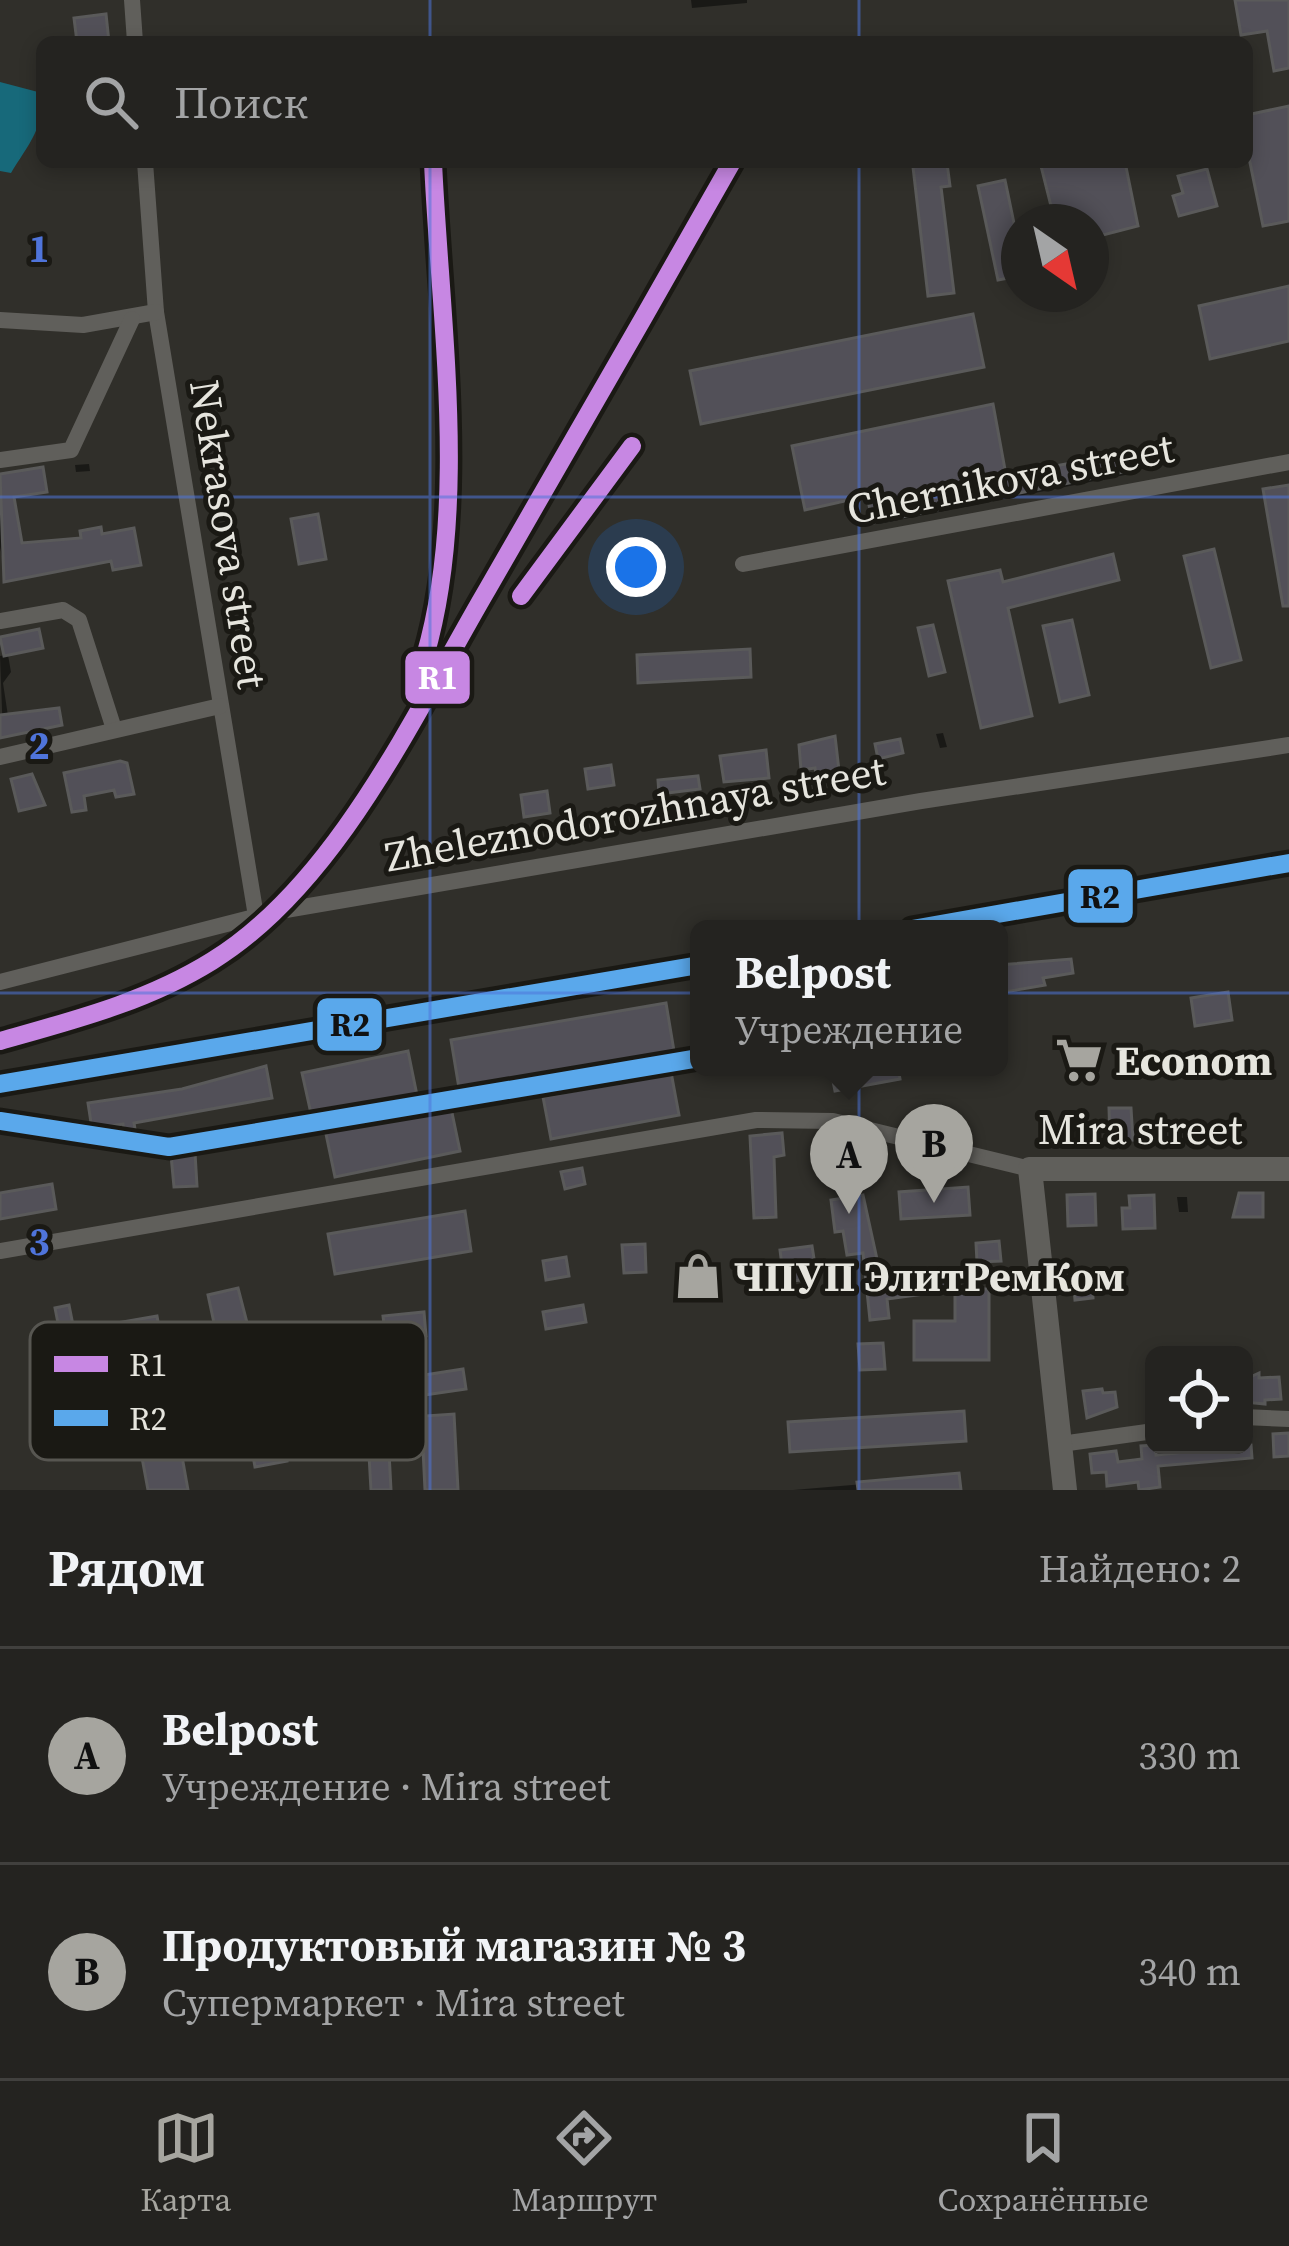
<!DOCTYPE html>
<html lang="ru">
<head>
<meta charset="utf-8">
<style>
	body { margin:0; font-family:"Source Serif 4",serif; background:#2c2b29; color:#f1f3f6 }
	.controls { position:absolute; right:36px; bottom:36px; display:grid; overflow:hidden; border-radius:18px; box-shadow:0 6px 18px #0003 }
	.controls button { width:108px; height:108px; display:grid; place-items:center; padding:0; border:0; border-bottom:3px solid #41403e; background:#242320; color:#f1f3f6; font:60px sans-serif }
	.compass { position:absolute; left:1001px; top:204px; width:108px; height:108px; border-radius:50%; background:#242320; box-shadow:0 6px 18px #0003; rotate:146deg }
	.you { position:absolute; left:636px; top:567px; width:42px; height:42px; margin:-30px; border:9px solid #fff; border-radius:50%; background:#1a73e8; box-shadow:0 0 0 18px #1a73e833 }
	.badge { display:grid; place-items:center; width:78px; height:78px; border-radius:50%; background:#a6a59f; color:#111; font-size:39px; font-weight:700 }
	.pin { position:absolute; translate:-50% -99px; filter:drop-shadow(0 3px 6px #0008) }
	.pin::after { content:''; position:absolute; top:63px; width:42px; height:36px; background:inherit; clip-path:polygon(0 0,100% 0,50% 100%) }
	.popup { position:absolute; left:690px; top:920px; width:318px; height:156px; box-sizing:border-box; display:grid; place-content:center; border-radius:18px; background:#242320; filter:drop-shadow(0 3px 9px #0005); font-size:39px; white-space:nowrap; color:#a3a4a5 }
	.popup b { font-size:45px; color:#f1f3f6 }
	.popup::after { content:''; position:absolute; left:50%; top:100%; margin-left:-24px; border:24px solid transparent; border-top-color:#242320 }
	.list { margin:0; padding:0; list-style:none }
	h2 { display:flex; justify-content:space-between; align-items:center; height:156px; margin:0; padding:0 48px; font-size:51px }
	h2 small { font-size:39px; font-weight:400; color:#a3a4a5 }
	.list li { display:grid; grid-template-columns:78px 1fr auto; gap:36px; align-items:center; box-sizing:border-box; height:216px; padding:0 48px; border-top:3px solid #41403e }
	.list b { display:block; font-size:45px; white-space:nowrap }
	.list p { margin:0; font-size:39px; white-space:nowrap; color:#a3a4a5 }
	.list em { font-size:39px; font-style:normal; color:#a3a4a5 }
	.icon { flex:none; width:66px; height:66px; fill:none; stroke:currentColor; stroke-width:2; stroke-linecap:round; stroke-linejoin:round }
	.map { position:relative; flex:none; width:1289px; height:1490px; overflow:hidden }
	.search { position:absolute; background:#242320; box-shadow:0 6px 18px #0003; left:36px; right:36px; top:36px; height:132px; display:flex; align-items:center; gap:30px; box-sizing:border-box; padding:0 42px; border-radius:18px; color:#a3a4a5; font-size:45px }
	.sheet { height:588px; background:#242320 }
	nav { display:flex; justify-content:space-around; align-items:center; box-sizing:border-box; height:168px; border-top:3px solid #41403e; background:#242320; font-size:33px; color:#a3a4a5 }
	nav a { display:grid; justify-items:center; gap:6px }
	nav .on { color:#a6a59f }
	.map>svg:first-child { display:block }
	.water { fill:#17697a }
	.shadow { fill:#0007 }
	.building { fill:#525058; stroke:#5a5a5a; stroke-width:3 }
	.lines { fill:none; stroke-linecap:round; stroke-linejoin:round }
	.street { stroke:#605f5b; stroke-width:16 }
	.secondary { stroke:#605f5b; stroke-width:24 }
	.rail-1-casing { stroke:#1a1914; stroke-width:27 }
	.rail-2-casing { stroke:#1a1914; stroke-width:27 }
	.rail-1 { stroke:#c787e3; stroke-width:18 }
	.rail-2 { stroke:#5aa8eb; stroke-width:18 }
	.grid { fill:none; stroke:#4f74da; stroke-width:3; stroke-opacity:0.55 }
	.labels { text-anchor:middle; dominant-baseline:central; stroke-width:10; stroke-linejoin:round; paint-order:stroke }
	.street-label { font-size:42px; fill:#e6e5de; stroke:#1a1914 }
	.poi-label { font-size:42px; font-weight:bold; fill:#e6e5de; stroke:#1a1914; text-anchor:start }
	.key { fill:#1a1914; stroke:#575651; stroke-width:3 }
	.key-label { font-size:33px; fill:#e6e5de }
	.grid-label { font-size:39px; text-anchor:middle; font-weight:bold; fill:#4f74da; stroke:#1a1914; stroke-width:10; stroke-linejoin:round; paint-order:stroke }
	.line-badge { stroke:#1a1914; stroke-width:4.5 }
	.badge-label { font-size:33px; text-anchor:middle; font-weight:bold; fill:#fff }
	.pale-badge-label { font-size:33px; text-anchor:middle; font-weight:bold; fill:#111 }
</style>
</head>
<body>
<div class="map">
<svg width="1289" height="1490" viewBox="0 0 1289 1490">
	<rect width="100%" height="100%" fill="#302f2a"/>
	<path class="water" d="M0 82 38 92C49 123 27 146 11 173L0 171Z"/>
	<g class="shadow">
		<polygon points="691,0 747,0 747,3 692,8"/>
		<polygon points="971,317 981,368 704,423"/>
		<polygon points="992,408 1008,478 1124,456 1130,474 879,524 871,498 808,509"/>
		<polygon points="89,464 90,471 76,472 75,465"/>
		<polygon points="42,470 46,492 13,497 21,546 102,537 140,565 116,570 114,560 7,581 0,547 0,477"/>
		<polygon points="42,648 8,655 11,672 3,683 8,716 59,712 61,726 3,737 0,656"/>
		<polygon points="943,733 947,747 940,748 936,734"/>
		<polygon points="1084,1053 1086,1067 1076,1069 1073,1055"/>
		<polygon points="1177,1197 1187,1197 1188,1212 1179,1212"/>
		<polygon points="156,1319 159,1322 189,1490 151,1490"/>
		<polygon points="1145,1390 1154,1390 1154,1406 1146,1406"/>
		<polygon points="958,1476 961,1490 793,1490"/>
	</g>
	<g class="building">
		<polygon points="1235,0 1289,0 1289,68 1274,71 1267,31 1241,35"/>
		<polygon points="106,14 109,42 77,42 74,18"/>
		<polygon points="1289,106 1289,221 1263,226 1247,148 1247,115"/>
		<polygon points="1040,162 1125,162 1138,226 1091,238 1091,222 1055,222"/>
		<polygon points="947,163 950,186 941,187 954,293 928,296 913,167"/>
		<polygon points="1207,169 1217,206 1179,216 1173,196 1183,193 1178,176"/>
		<polygon points="1005,180 1019,247 1019,276 998,280 978,186"/>
		<polygon points="1289,286 1289,341 1210,359 1199,306"/>
		<polygon points="973,314 984,367 701,424 690,371"/>
		<polygon points="993,404 1006,475 1125,453 1128,471 873,523 867,496 805,510 792,446"/>
		<polygon points="43,467 47,492 14,497 22,543 81,538 80,531 101,527 102,534 134,528 141,565 113,570 111,561 4,582 0,474"/>
		<polygon points="1289,485 1289,606 1283,606 1263,489"/>
		<polygon points="318,514 326,559 299,564 291,519"/>
		<polygon points="1214,549 1241,660 1211,668 1184,556"/>
		<polygon points="1113,554 1119,580 1008,608 1032,716 981,728 948,581 1000,570 1003,582"/>
		<polygon points="1072,620 1089,695 1060,702 1043,626"/>
		<polygon points="933,625 945,672 929,676 918,628"/>
		<polygon points="39,629 43,648 4,656 0,637"/>
		<polygon points="750,649 751,677 638,683 637,655"/>
		<polygon points="59,708 62,725 0,738 0,715"/>
		<polygon points="835,736 840,779 828,781 827,773 816,774 815,768 801,770 799,745"/>
		<polygon points="900,739 903,753 878,759 875,744"/>
		<polygon points="766,750 769,778 724,782 720,756"/>
		<polygon points="120,761 127,763 134,794 116,797 114,790 84,796 86,810 72,812 64,773"/>
		<polygon points="611,765 614,785 588,789 585,769"/>
		<polygon points="32,774 45,805 19,811 11,779"/>
		<polygon points="698,776 700,789 659,794 658,780"/>
		<polygon points="547,791 550,813 524,817 521,795"/>
		<polygon points="1071,959 1073,973 1043,978 1045,985 999,993 999,965"/>
		<polygon points="1228,992 1232,1020 1195,1026 1191,998"/>
		<polygon points="666,1003 674,1051 459,1088 451,1040"/>
		<polygon points="408,1051 421,1115 451,1108 460,1151 335,1177 322,1115 312,1118 302,1073"/>
		<polygon points="266,1066 272,1098 134,1123 135,1129 124,1131 123,1124 92,1129 88,1103 182,1089"/>
		<polygon points="898,1067 900,1079 835,1091 832,1076"/>
		<polygon points="671,1072 679,1115 551,1139 543,1097"/>
		<polygon points="1109,1108 1131,1108 1133,1140 1110,1141"/>
		<polygon points="782,1133 784,1155 774,1157 776,1217 754,1218 750,1136"/>
		<polygon points="195,1153 197,1186 174,1187 171,1155"/>
		<polygon points="582,1168 585,1184 565,1189 561,1172"/>
		<polygon points="52,1184 56,1209 0,1219 0,1193"/>
		<polygon points="968,1187 970,1215 901,1219 899,1192"/>
		<polygon points="1239,1193 1263,1193 1263,1217 1233,1217"/>
		<polygon points="1095,1194 1096,1225 1068,1226 1067,1195"/>
		<polygon points="863,1195 882,1282 923,1276 924,1283 946,1280 947,1291 887,1299 889,1318 870,1320 863,1253 847,1255 843,1231 835,1232 831,1200"/>
		<polygon points="1154,1195 1155,1228 1123,1229 1122,1208 1130,1208 1129,1196"/>
		<polygon points="465,1211 471,1251 335,1274 328,1234"/>
		<polygon points="999,1241 1001,1261 977,1262 976,1243"/>
		<polygon points="645,1244 646,1272 624,1273 622,1245"/>
		<polygon points="812,1246 817,1278 784,1282 780,1250"/>
		<polygon points="566,1257 569,1276 546,1280 543,1261"/>
		<polygon points="1091,1272 1093,1298 1075,1300 1073,1274"/>
		<polygon points="238,1288 267,1400 240,1404 229,1343 219,1346 208,1295"/>
		<polygon points="955,1289 989,1289 989,1360 914,1360 914,1321 955,1321"/>
		<polygon points="69,1305 73,1325 59,1328 55,1308"/>
		<polygon points="583,1305 586,1322 546,1329 543,1312"/>
		<polygon points="424,1312 426,1336 386,1340 383,1316"/>
		<polygon points="157,1316 188,1490 148,1490 117,1323"/>
		<polygon points="883,1343 885,1369 860,1370 858,1344"/>
		<polygon points="463,1369 466,1389 390,1400 386,1381"/>
		<polygon points="1259,1373 1259,1378 1279,1377 1281,1399 1265,1400 1265,1404 1244,1402 1244,1380"/>
		<polygon points="1102,1389 1103,1393 1115,1392 1117,1407 1087,1418 1083,1391"/>
		<polygon points="964,1411 966,1441 790,1452 788,1422"/>
		<polygon points="454,1414 458,1490 425,1490 423,1449 389,1452 391,1490 371,1490 367,1420"/>
		<polygon points="282,1433 287,1461 255,1467 250,1439"/>
		<polygon points="1289,1433 1289,1456 1274,1457 1273,1434"/>
		<polygon points="1155,1445 1156,1455 1178,1453 1178,1445 1251,1445 1252,1458 1158,1466 1160,1487 1139,1490 1138,1482 1107,1486 1106,1472 1092,1473 1090,1454 1116,1451 1118,1462 1142,1459 1141,1446"/>
		<polygon points="959,1473 961,1490 858,1490 857,1482"/>
	</g>
	<g class="lines">
		<g class="street">
			<polyline points="132,0 135,42"/>
			<polyline points="145,162 156,312 256,916"/>
			<polyline points="0,320 83,325 156,312"/>
			<polyline points="0,460 71,450 132,319"/>
			<polyline points="743,564 1289,462"/>
			<polyline points="0,621 63,610 79,620 114,729"/>
			<polyline points="0,757 220,706"/>
			<polyline points="0,982 274,912 921,801 1289,745"/>
			<polyline points="0,1251 756,1120 833,1121 1030,1169"/>
			<polyline points="1244,1417 1289,1419"/>
			<polyline points="1061,1444 1154,1431"/>
		</g>
		<polyline class="secondary" points="1065,1490 1030,1169 1289,1169"/>
		<defs>
			<g id="rail-1">
				<polyline points="521,596 632,446"/>
				<path d="M425 656C469 506 440 319 433 162"/>
				<path d="M0 1041C74 1020 146 1002 212 961 337 884 415 713 487 590 569 448 651 305 732 162"/>
			</g>
			<g id="rail-2">
				<polyline points="912,929 1289,863"/>
				<polyline points="0,1084 699,965"/>
				<polyline points="0,1121 169,1147 699,1058"/>
			</g>
		</defs>
		<use href="#rail-1" class="rail-1-casing"/>
		<use href="#rail-2" class="rail-2-casing"/>
		<use href="#rail-1" class="rail-1"/>
		<use href="#rail-2" class="rail-2"/>
	</g>
	<path class="grid" d="M430 0V42M859 0V42M430 162V1490M859 162V1490M0 497H1289M0 993H1289"/>
	<defs>
		<symbol id="supermarket-bare" viewBox="-9 -9 18 18"><path d="M-6-5.5h2.5l.6 2H6L4.5 2H-2.5L-4.4-4H-6ZM-1.5 3.2a1.3 1.3 0 1 0 .1 0ZM3 3.2a1.3 1.3 0 1 0 .1 0Z" fill="#a6a59f" stroke="#1a1914" stroke-width="2.5" paint-order="stroke"/></symbol>
		<symbol id="shop-bare" viewBox="-9 -9 18 18"><path d="M-5-2.5h2.3a2.7 3.5 0 0 1 5.4 0H5L5.5 6h-11ZM-1.5-2.5h3a1.5 2.3 0 0 0-3 0Z" fill="#a6a59f" stroke="#1a1914" stroke-width="2.5" paint-order="stroke"/></symbol>
	</defs>
	<g fill-rule="evenodd">
		<use href="#supermarket-bare" x="1046" y="1027" width="66" height="66"/>
		<use href="#shop-bare" x="665" y="1243" width="66" height="66"/>
	</g>
	<g class="labels">
		<g class="street-label">
			<text transform="translate(1010 478) rotate(-11)">Chernikova street</text>
			<text transform="translate(229 534) rotate(81)">Nekrasova street</text>
			<text transform="translate(635 813) rotate(-10)">Zheleznodorozhnaya street</text>
			<text x="1140" y="1129">Mira street</text>
		</g>
		<g class="poi-label">
			<text x="1115" y="1060">Econom</text>
			<text x="734" y="1276">ЧПУП ЭлитРемКом</text>
		</g>
	</g>
	<rect x="30" y="1322" width="396" height="138" rx="18" class="key"/>
	<rect x="54" y="1356" width="54" height="16" fill="#c787e3"/>
	<rect x="54" y="1410" width="54" height="16" fill="#5aa8eb"/>
	<g class="key-label">
		<text x="129" y="1376">R1</text>
		<text x="129" y="1430">R2</text>
	</g>
	<g class="grid-label">
		<text x="39" y="262">1</text>
		<text x="39" y="759">2</text>
		<text x="39" y="1255">3</text>
	</g>
	<g class="line-badge">
		<rect x="403" y="649" width="69" height="57" rx="12" fill="#c787e3"/>
		<rect x="1066" y="867" width="69" height="58" rx="12" fill="#5aa8eb"/>
		<rect x="315" y="996" width="69" height="57" rx="12" fill="#5aa8eb"/>
	</g>
	<g class="badge-label">
		<text x="438" y="689">R1</text>
	</g>
	<g class="pale-badge-label">
		<text x="1100" y="908">R2</text>
		<text x="350" y="1036">R2</text>
	</g>
</svg>
<div class="controls">
<button><svg class="icon" aria-label="locate" viewBox="0 0 24 24"><circle cx="12" cy="12" r="6"/><path d="M12 2v4M12 18v4M2 12h4M18 12h4"/></svg></button>
</div>
<svg class="compass" viewBox="-18 -18 36 36"><path d="M0-13l5 13h-10z" fill="#e53935"/><path d="M0 13l5-13h-10z" fill="#a3a4a5"/></svg>
<div class="you"></div>
<div class="pin badge" style="left:849px;top:1214px">A</div>
<div class="popup"><b>Belpost</b>Учреждение</div>
<div class="pin badge" style="left:934px;top:1203px">B</div>
<div class="search"><svg class="icon" aria-label="search" viewBox="0 0 24 24"><circle cx="10" cy="10" r="6"/><path d="M15 15l6 6"/></svg>Поиск</div>
</div>
<section class="sheet">
<h2>Рядом<small>Найдено: 2</small></h2>
<ul class="list">
<li><span class="badge">A</span><div><b>Belpost</b><p>Учреждение · Mira street</p></div><em>330 m</em></li>
<li><span class="badge">B</span><div><b>Продуктовый магазин № 3</b><p>Супермаркет · Mira street</p></div><em>340 m</em></li>
</ul>
</section>
<nav>
<a class="on"><svg class="icon" aria-label="map" viewBox="0 0 24 24"><path d="M3 6l6-2 6 2 6-2v14l-6 2-6-2-6 2zM9 4v14M15 6v14"/></svg>Карта</a>
<a><svg class="icon" aria-label="directions" viewBox="0 0 24 24"><path d="M12 3l9 9-9 9-9-9zM9 14v-3h6M13 9l2 2-2 2"/></svg>Маршрут</a>
<a><svg class="icon" aria-label="saved" viewBox="0 0 24 24"><path d="M7 4h10v16l-5-4-5 4z"/></svg>Сохранённые</a>
</nav>
</body>
</html>
